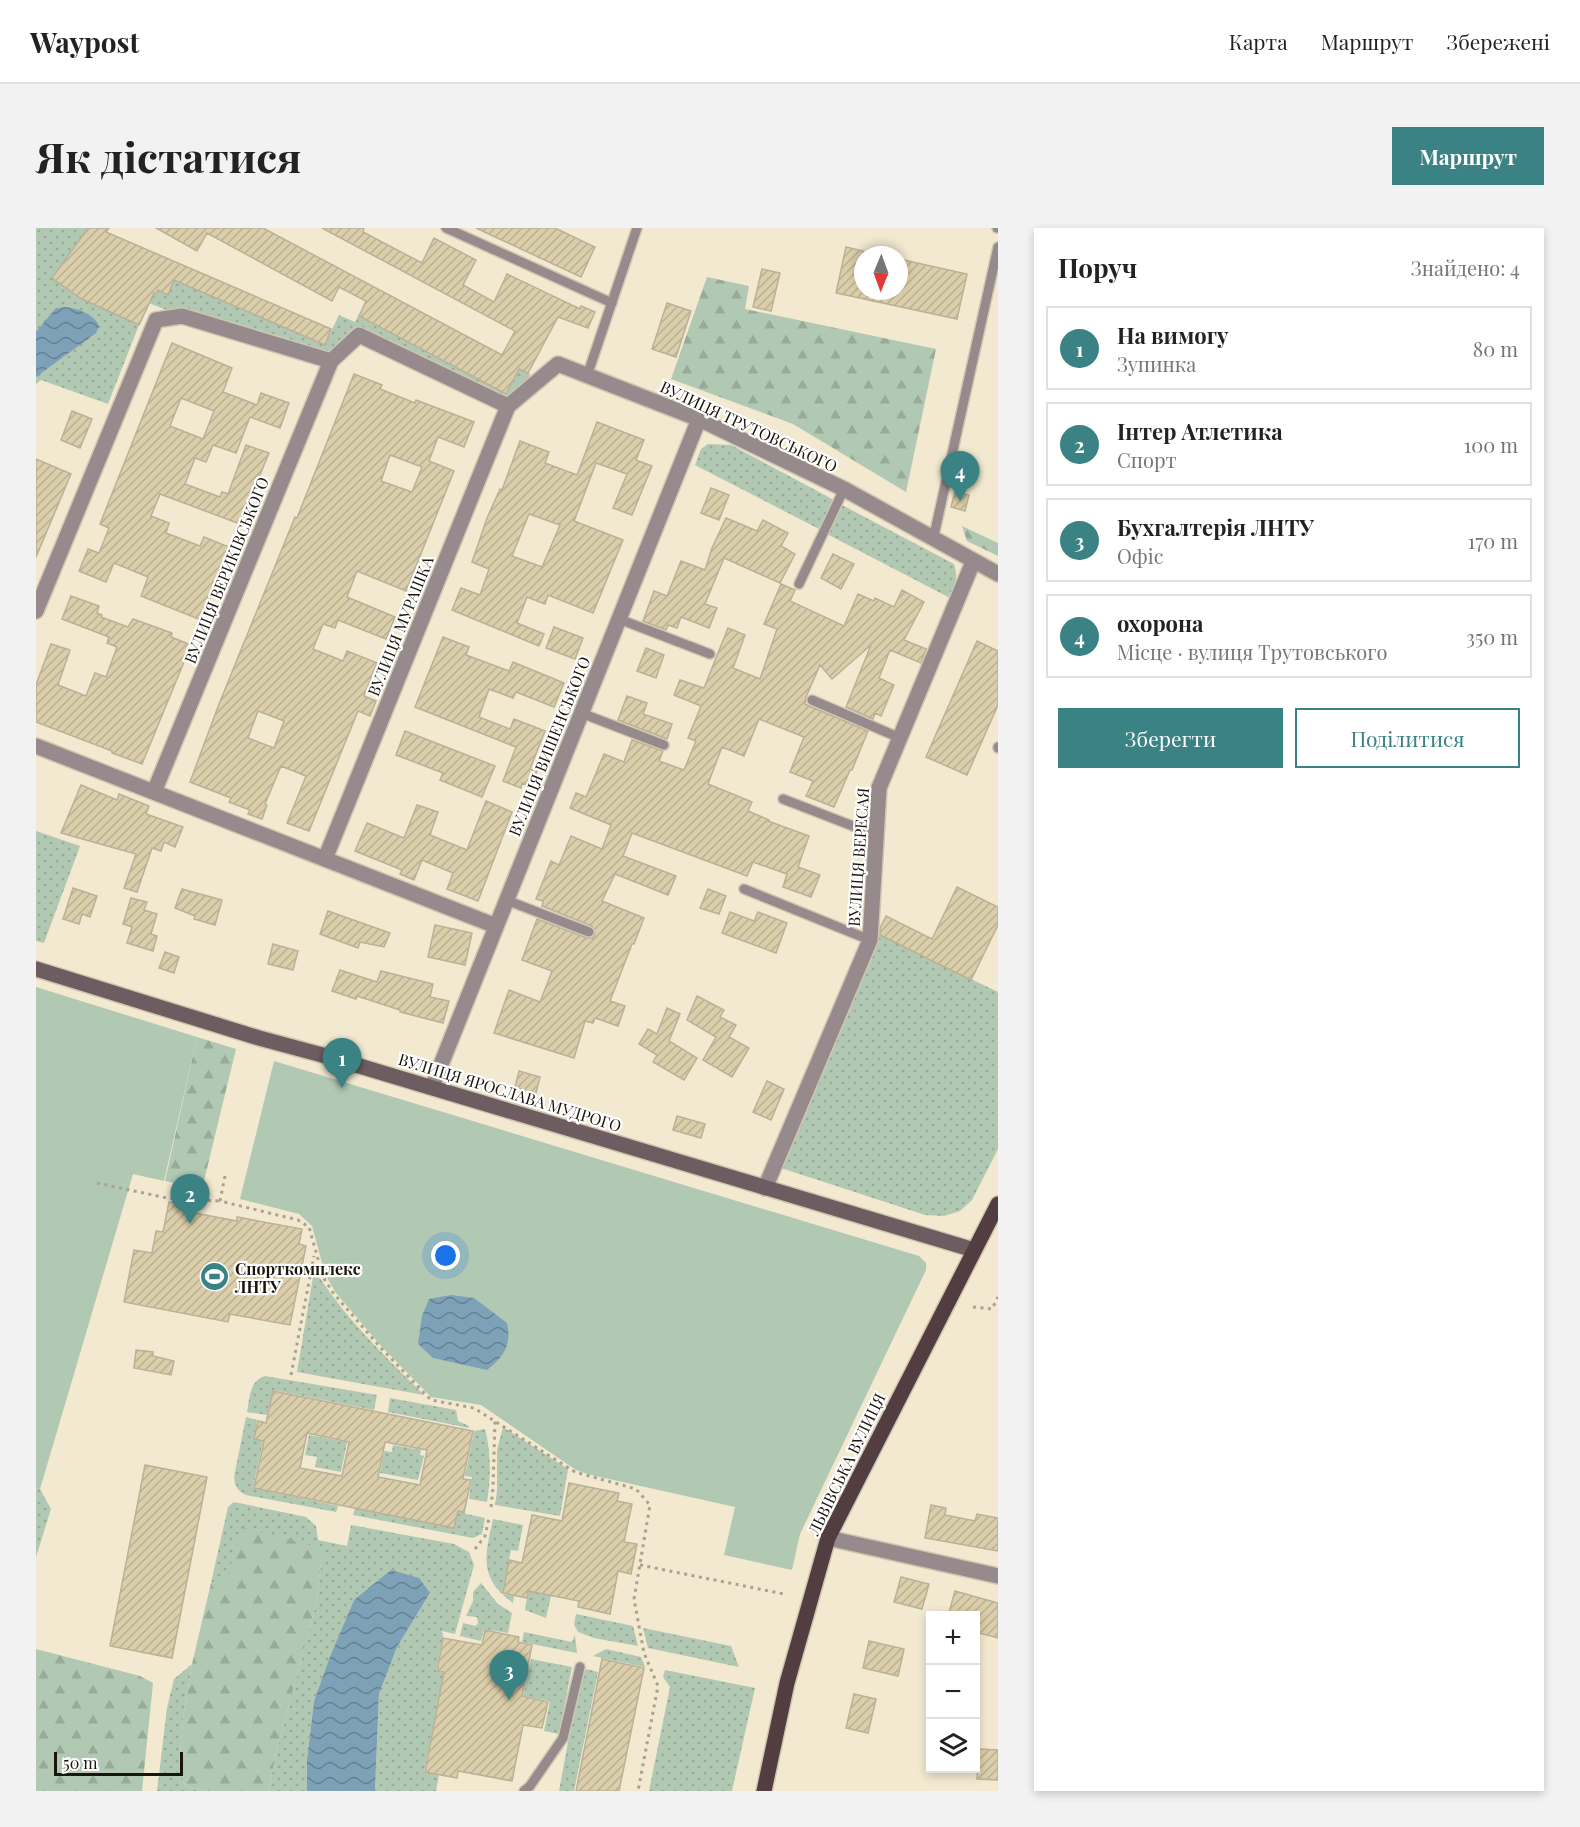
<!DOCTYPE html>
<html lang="uk">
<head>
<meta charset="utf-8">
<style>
	body { margin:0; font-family:"Playfair Display",serif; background:#f2f2f2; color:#222 }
	.controls { position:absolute; right:18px; bottom:18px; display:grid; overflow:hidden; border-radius:0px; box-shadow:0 3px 9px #0003 }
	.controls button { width:54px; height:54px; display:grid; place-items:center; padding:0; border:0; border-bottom:2px solid #e0e0e0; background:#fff; color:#222; font:30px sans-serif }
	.compass { position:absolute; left:818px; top:18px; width:54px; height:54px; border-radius:50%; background:#fff; box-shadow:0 3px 9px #0003; rotate:181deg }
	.scale { position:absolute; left:18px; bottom:15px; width:129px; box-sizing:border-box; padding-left:6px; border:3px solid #19150c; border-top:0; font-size:16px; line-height:21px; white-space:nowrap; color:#19150c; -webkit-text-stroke:4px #fff; paint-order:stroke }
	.you { position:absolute; left:410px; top:1028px; width:21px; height:21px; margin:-15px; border:4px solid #fff; border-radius:50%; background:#1a73e8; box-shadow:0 0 0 9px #1a73e833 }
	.badge { display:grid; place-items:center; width:39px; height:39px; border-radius:50%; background:#3a8283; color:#fff; font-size:20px; font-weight:700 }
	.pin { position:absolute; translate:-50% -50px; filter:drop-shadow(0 2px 3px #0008) }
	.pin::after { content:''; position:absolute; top:32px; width:21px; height:18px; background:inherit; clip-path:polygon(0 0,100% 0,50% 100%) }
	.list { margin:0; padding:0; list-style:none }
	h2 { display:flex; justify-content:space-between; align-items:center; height:78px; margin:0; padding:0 24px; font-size:26px }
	h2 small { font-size:20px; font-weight:400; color:#767676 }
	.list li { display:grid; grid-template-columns:39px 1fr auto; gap:18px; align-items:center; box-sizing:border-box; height:84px; margin:0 12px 12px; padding:0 12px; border:2px solid #e0e0e0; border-radius:0px }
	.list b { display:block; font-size:22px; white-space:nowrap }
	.list p { margin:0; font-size:20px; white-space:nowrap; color:#767676 }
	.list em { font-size:20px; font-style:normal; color:#767676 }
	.actions { display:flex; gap:12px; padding:18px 24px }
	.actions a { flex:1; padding:14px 0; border:2px solid #3a8283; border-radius:0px; text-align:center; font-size:21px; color:#3a8283 }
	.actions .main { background:#3a8283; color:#fff }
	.icon { flex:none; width:33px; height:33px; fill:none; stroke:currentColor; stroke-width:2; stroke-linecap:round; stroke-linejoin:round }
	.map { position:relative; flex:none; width:962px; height:1563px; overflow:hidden; border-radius:0px }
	header { display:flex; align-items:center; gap:36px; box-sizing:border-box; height:84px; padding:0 30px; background:#fff; border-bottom:2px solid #e0e0e0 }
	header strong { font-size:28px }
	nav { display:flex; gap:33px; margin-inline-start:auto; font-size:21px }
	.intro { display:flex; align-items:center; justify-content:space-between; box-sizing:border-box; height:144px; padding:0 36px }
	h1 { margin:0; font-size:42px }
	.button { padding:15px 27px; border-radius:0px; background:#3a8283; color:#fff; font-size:21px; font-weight:700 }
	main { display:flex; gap:36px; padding:0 36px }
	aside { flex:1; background:#fff; border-radius:0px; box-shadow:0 3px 9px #0003 }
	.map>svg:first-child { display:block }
	.grass { fill:url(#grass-dots) }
	.forest { fill:url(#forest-firs) }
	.park { fill:#b1c8b3 }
	.water { fill:url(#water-waves) }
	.building { fill:url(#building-hatch); stroke:#b9b198; stroke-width:1.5; fill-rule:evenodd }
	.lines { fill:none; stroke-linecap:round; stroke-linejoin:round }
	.service-casing { stroke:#cfc7b1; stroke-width:12 }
	.minor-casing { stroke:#cfc7b1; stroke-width:18 }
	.secondary-casing { stroke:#cfc7b1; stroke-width:18 }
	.primary-casing { stroke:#cfc7b1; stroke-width:18 }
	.path { stroke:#aaa28f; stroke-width:3; stroke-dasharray:3 4.5; stroke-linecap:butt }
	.service { stroke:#968a8c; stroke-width:9 }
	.minor { stroke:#968a8c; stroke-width:15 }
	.secondary { stroke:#6e5d60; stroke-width:15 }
	.primary { stroke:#523d41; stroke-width:15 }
	.labels { text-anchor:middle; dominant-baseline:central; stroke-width:4.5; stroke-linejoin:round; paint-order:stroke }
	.street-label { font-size:16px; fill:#19150c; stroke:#fff }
	.poi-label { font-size:16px; font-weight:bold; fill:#19150c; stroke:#fff; text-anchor:start }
</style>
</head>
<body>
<header>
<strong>Waypost</strong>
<nav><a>Карта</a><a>Маршрут</a><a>Збережені</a></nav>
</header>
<div class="intro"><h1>Як дістатися</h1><a class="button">Маршрут</a></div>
<main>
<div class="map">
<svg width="962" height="1563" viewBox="0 0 962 1563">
	<defs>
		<pattern id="grass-dots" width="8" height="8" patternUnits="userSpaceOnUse" patternTransform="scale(1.5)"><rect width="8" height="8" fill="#b1c8b3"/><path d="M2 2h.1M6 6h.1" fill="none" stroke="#98ab99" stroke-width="1.8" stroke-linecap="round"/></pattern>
		<pattern id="forest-firs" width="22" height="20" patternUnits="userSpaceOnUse" patternTransform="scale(1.5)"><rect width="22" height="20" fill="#b1c8b3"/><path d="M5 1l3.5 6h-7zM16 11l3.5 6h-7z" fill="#98ab99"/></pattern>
		<pattern id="water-waves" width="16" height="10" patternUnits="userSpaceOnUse" patternTransform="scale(1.5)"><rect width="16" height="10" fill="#7da1b6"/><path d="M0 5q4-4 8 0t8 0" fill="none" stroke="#668292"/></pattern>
		<pattern id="building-hatch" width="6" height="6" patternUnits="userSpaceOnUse" patternTransform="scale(1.5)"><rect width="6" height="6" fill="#dbceaa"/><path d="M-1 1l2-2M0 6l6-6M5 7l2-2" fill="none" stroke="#bbb091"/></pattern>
	</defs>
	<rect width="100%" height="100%" fill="#f2e9d0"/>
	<g class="grass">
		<polygon points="0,0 52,0 16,50 49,72 103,97 72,176 5,152 0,156"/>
		<polygon points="138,52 289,116 303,87 319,94 322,88 470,166 483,141 494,146 490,156 471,172 323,101 294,127 135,84 113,75 118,65 120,65 122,62 132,67"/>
		<polygon points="672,216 695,217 798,272 783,301 659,237 665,221"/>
		<path d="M806 277 918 336C922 349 920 358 914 370L791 306Z"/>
		<polygon points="0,603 44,618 8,715 0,713"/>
		<polygon points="842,706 962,764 962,921 936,972 924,983 908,988 889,987 745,940"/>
		<path d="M277 1049 284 1050C312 1093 351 1130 388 1167L261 1144Z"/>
		<path d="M229 1148 341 1167 338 1182 237 1162 231 1187 211 1184C214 1170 213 1153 229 1148Z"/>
		<polygon points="354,1170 420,1182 422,1193 433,1198 433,1200 352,1184"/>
		<path d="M210 1189 221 1192 218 1211 227 1213 217 1260 302 1278 300 1284 210 1267C202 1263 199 1259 198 1249Z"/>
		<polygon points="467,1199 532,1241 524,1288 459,1277 461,1263 461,1222"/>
		<path d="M449 1201C455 1222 455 1252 451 1274L433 1271 436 1249 429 1248 438 1203Z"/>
		<polygon points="273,1207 311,1214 305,1244 279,1239 281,1229 269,1227"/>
		<polygon points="357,1217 385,1222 384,1227 388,1228 382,1252 344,1245 348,1223 356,1224"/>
		<polygon points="0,1260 4,1261 15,1281 0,1329"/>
		<polygon points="198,1274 270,1289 280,1298 282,1312 311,1318 315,1297 418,1316 433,1324 438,1337 419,1406 406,1403 407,1408 400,1443 408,1445 388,1544 403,1547 400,1563 339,1563 343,1466 361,1419 394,1365 318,1372 278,1473 271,1531 271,1563 233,1563 239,1529 280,1376 286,1327 192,1349 175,1355 192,1279"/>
		<polygon points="319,1280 418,1300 422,1284 449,1290 446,1306 437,1310 317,1287"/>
		<path d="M457 1291 487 1297 482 1323 475 1322 466 1366 478 1368 477 1375C442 1349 449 1329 457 1291Z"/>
		<polygon points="445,1355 462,1376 476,1385 472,1405 448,1401 445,1413 424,1408 427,1395 440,1398 442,1395 441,1389 430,1388 437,1373 437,1364"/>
		<polygon points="492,1363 515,1368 510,1390 489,1382"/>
		<polygon points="540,1386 597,1398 602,1418 558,1410 542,1404 538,1397"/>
		<polygon points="607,1400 695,1418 703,1439 612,1420"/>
		<polygon points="488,1404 536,1414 539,1407 541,1425 486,1414"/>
		<polygon points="570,1421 605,1429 609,1439 557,1428"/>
		<polygon points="495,1431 536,1439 523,1506 508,1503 514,1473 487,1468"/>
		<polygon points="156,1436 148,1485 143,1535 149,1558 170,1563 121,1563 131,1480 138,1451"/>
		<polygon points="550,1441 562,1444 538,1563 523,1563 542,1460"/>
		<polygon points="629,1442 719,1460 696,1563 613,1563 634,1459 627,1449"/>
	</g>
	<g class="forest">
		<polygon points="671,49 713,58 709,81 900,121 870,264 757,196 635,151"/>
		<polygon points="926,298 962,315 962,328 931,313"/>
		<polygon points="161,809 200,821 166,961 129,953"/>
		<polygon points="205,1299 282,1319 286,1328 280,1376 239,1529 233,1563 170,1563 149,1558 143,1535 148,1485 156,1436 175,1355 192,1348"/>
		<polygon points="0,1421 104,1448 117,1455 106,1563 0,1563"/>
	</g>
	<g class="park">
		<polygon points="0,759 161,809 128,953 97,946 4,1261 0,1260"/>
		<polygon points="238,833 883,1028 890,1035 890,1042 764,1306 756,1342 688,1327 699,1279 555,1247 540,1242 445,1177 395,1169 345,1118 300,1065 289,1046 276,998 263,986 204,971"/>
	</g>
	<g class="water">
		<path d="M28 79C41 80 58 86 63 98L60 105 0 149V104L19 81Z"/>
		<path d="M415 1067 438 1070 471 1095C476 1116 468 1129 451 1142L397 1130 382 1116 386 1088 393 1071Z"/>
		<polygon points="355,1342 383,1350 394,1365 361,1419 343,1466 339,1563 271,1563 271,1531 278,1473 294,1429 318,1372"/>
	</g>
	<g class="building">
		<polygon points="52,0 73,0 70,4 295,101 289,117 138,52 132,67 122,62 120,66 118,65 103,97 44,70 16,50"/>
		<polygon points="120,0 227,0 466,127 479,103 286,0 328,0 327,4 386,35 398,10 440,32 427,57 458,74 471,46 544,81 545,78 559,84 552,100 522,89 492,145 483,141 470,166 323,88 330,73 303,59 296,73 171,5 161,23"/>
		<polygon points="440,0 519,0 559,19 545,49"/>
		<polygon points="810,19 827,23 827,63 863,63 863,31 931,46 921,91 800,65"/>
		<polygon points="726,41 744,45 735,83 717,79"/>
		<polygon points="631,75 655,83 640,129 616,121"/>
		<path d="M136 115 196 140 187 164 221 177 225 165 253 175 244 200 214 189 200 225 177 217 170 234 159 230 149 256 184 269 186 264 192 266 210 217 233 225 204 296 124 266 115 288 133 295 130 305 164 318 168 309 195 320 165 392 105 368 112 349 78 335 70 354 43 343 52 321 63 325 73 300 64 296ZM145 170 178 183 167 211 134 198Z"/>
		<path d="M318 146 346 157 344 161 379 175 380 172 438 194 428 219 402 209 393 233 418 243 370 363 321 343 311 369 359 389 350 411 302 392 299 400 287 396 277 421 307 433 311 423 341 435 328 468 340 473 334 488 322 483 273 603 251 595 270 548 245 538 229 576 231 577 226 591 212 586 214 582 193 574 195 570 154 554 183 476 259 289 261 290ZM354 227 386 239 376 264 345 253ZM222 483 248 493 238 520 212 510Z"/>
		<polygon points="36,183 56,191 44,220 25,212"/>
		<path d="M561 194 608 212 600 232 616 238 596 287 577 280 591 246 560 235 538 293 587 312 557 385 512 367 509 376 491 369 481 395 508 406 503 418 416 382 425 360 444 367 453 341 436 334 451 290 464 261 466 262 484 213 513 224 509 235 541 247ZM493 286 524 297 506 339 476 328Z"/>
		<polygon points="0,231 35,246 0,329"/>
		<polygon points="675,260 693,267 683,292 665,285"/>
		<polygon points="919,264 933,267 929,283 915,279"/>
		<polygon points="690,290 721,303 727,292 752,305 745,318 759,326 744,355 688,330 669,376 681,380 673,400 645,389 641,400 632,397 630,402 607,393 618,363 631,368 645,333 669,342 676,320"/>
		<polygon points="797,326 818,336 805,361 785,350"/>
		<polygon points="745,356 759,362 754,373 808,398 822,366 838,373 839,370 858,379 866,362 888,374 868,412 890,421 885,435 854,422 843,450 858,457 845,488 839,485 837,491 810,479 835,417 796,451 784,437 770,469 769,476 773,478 832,503 816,542 814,542 798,579 770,568 777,553 754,544 768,509 723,491 708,528 686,519 672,556 716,574 712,583 733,592 732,593 773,608 762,639 784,647 775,669 747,659 751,646 717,634 711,648 596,605 587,628 640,648 632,667 579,646 566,673 608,690 598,716 596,716 574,773 589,778 582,798 559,790 557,795 549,793 538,830 458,805 473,762 504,774 516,743 486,732 501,691 551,710 557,710 559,706 556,698 506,678 507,673 500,671 515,633 523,637 535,608 566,621 575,597 534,580 540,565 550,569 568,526 588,534 596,512 627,523 623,533 648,542 660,513 652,510 665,478 638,467 644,452 668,460 692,400 709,407 697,440 724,451 741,401 728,396"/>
		<polygon points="35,368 63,378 61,385 66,387 65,389 92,399 97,391 136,405 135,409 155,417 106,536 76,525 76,523 0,494 0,457 15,416 34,422 22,457 50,468 59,445 70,449 81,419 71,415 73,409 26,391"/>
		<polygon points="518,399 547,410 539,431 510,420"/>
		<polygon points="407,409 433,419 430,427 473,443 477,434 528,455 518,479 480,464 477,470 453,461 443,489 474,501 478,491 509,503 494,541 501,543 495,558 486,555 485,560 467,553 480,519 379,479"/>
		<polygon points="941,413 962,423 962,477 931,547 890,529"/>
		<polygon points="610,420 628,427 620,450 601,443"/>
		<polygon points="591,468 611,475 607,486 636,496 631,511 582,492"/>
		<polygon points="369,503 459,538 446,569 404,552 407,545 360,527"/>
		<polygon points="45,557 81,572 83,566 113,578 110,586 147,599 139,619 128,614 125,623 116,620 101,664 88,660 100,626 25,605"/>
		<polygon points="450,573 476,584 442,673 411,661 417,645 386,632 378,652 364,646 366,642 319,623 331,595 368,610 381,577 402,584 394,607 431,622"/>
		<polygon points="921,659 962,679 962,697 935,752 844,707 844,700 850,688 896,711"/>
		<polygon points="37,660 61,668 54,689 46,686 43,696 27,691"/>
		<polygon points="146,661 186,672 179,697 158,691 159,688 139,680"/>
		<polygon points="672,661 690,668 683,686 664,680"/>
		<polygon points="95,670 111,674 108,682 121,686 115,706 121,708 117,723 91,715 96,699 87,696"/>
		<polygon points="292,683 354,705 348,719 324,714 322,720 284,706"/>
		<polygon points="694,684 718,693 722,684 751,695 740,725 686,705"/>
		<polygon points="399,697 436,705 429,737 392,729"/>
		<polygon points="237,716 262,723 257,742 232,736"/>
		<polygon points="129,724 143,729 138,745 123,740"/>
		<polygon points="304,742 341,754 345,743 397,756 394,769 413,773 407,795 364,784 364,782 321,768 320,771 296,763"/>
		<polygon points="661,768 688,782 684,789 700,797 693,809 713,820 696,849 667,832 680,809 651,792"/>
		<polygon points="631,780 644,786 633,813 661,830 648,852 617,834 621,827 603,816 612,801 621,806"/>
		<polygon points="483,843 504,849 500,865 479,859"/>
		<polygon points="731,853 748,861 735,892 717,884"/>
		<polygon points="641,888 669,896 665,910 637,902"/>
		<polygon points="133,974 161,979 159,985 201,993 201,989 266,1001 263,1016 270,1018 254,1097 194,1086 192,1094 88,1074 98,1022 116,1025 120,1003 127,1004"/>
		<polygon points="100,1122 117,1124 117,1128 138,1133 135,1147 98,1140"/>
		<path d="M237 1163 437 1203 427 1251 435 1252 428 1285 422 1283 418 1300 218 1260 228 1213 218 1211 222 1193 230 1195ZM271 1205 313 1214 306 1248 264 1240ZM349 1214 391 1222 384 1257 342 1249Z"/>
		<polygon points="109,1237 171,1249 136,1430 74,1418"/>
		<polygon points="533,1255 583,1265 581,1273 596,1276 588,1314 601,1316 595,1346 582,1343 574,1386 542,1379 543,1373 492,1363 491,1370 467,1365 473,1332 486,1335 496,1287 526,1293"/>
		<polygon points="895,1277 910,1280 909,1287 939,1293 941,1286 962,1290 962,1323 889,1310"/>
		<polygon points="865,1349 893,1356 886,1381 858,1374"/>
		<polygon points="919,1363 962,1375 962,1410 939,1404 939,1388 912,1388"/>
		<polygon points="449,1402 483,1409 482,1414 496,1417 486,1468 512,1474 506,1500 487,1497 476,1553 422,1543 421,1550 389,1544 408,1444 401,1443 407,1410 446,1417"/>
		<polygon points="833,1413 868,1421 862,1448 827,1440"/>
		<polygon points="566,1431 608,1440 583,1563 540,1563"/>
		<polygon points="818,1466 840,1471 832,1505 810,1500"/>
		<polygon points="943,1521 962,1522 962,1552 941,1551"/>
	</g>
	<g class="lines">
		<defs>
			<g id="service">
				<polyline points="410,0 576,75"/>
				<polyline points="961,0 962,0"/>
				<polyline points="551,148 601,0"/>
				<polyline points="897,312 962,19"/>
				<polyline points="763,356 808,261"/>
				<polyline points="583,391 674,426"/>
				<polyline points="776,472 864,510"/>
				<polyline points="545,485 628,517"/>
				<polyline points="962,520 962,519"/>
				<polyline points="747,571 840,607"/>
				<polyline points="708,661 834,712"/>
				<polyline points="470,672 553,704"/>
				<polyline points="488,1563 494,1558 527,1510 544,1439"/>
			</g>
			<g id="minor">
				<polyline points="0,383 120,92 146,88 295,133"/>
				<polyline points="0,518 460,698"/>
				<polyline points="118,564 295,133 323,107 472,178 522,136 663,191 808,261 962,346"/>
				<polyline points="289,631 472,178"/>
				<polyline points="396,859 663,191"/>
				<polyline points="729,960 834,712 843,560 937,334"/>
				<polyline points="792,1310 962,1348"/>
			</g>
			<polyline id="secondary" points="0,741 223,810 290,828 938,1022"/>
			<polyline id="primary" points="728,1563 751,1455 792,1310 962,976"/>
		</defs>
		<use href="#service" class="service-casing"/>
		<use href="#minor" class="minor-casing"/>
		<use href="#secondary" class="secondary-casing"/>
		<use href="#primary" class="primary-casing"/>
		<g class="path">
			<polyline points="189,948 184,973 262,992 273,999 287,1049 298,1066 344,1119 395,1172 438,1180 539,1244 600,1261 614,1277 598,1371 608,1425 622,1458 602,1563"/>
			<polyline points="61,955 131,970 184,973"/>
			<polyline points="937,1079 956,1081 962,1069"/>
			<polyline points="255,1147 278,1028"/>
			<polyline points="455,1279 457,1260 459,1192"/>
			<polyline points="439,1321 449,1308 453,1290"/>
			<polyline points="604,1337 748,1366"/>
		</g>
		<use href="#service" class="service"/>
		<use href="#minor" class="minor"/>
		<use href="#secondary" class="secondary"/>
		<use href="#primary" class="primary"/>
	</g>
	<defs>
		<symbol id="stadium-disc" viewBox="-11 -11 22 22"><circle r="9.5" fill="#3a8283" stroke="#fff"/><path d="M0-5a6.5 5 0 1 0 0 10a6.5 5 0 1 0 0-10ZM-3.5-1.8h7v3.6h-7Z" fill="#fff"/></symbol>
	</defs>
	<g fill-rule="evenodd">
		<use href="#stadium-disc" x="162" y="1032" width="33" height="33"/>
	</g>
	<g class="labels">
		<g class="street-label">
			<text transform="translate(713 198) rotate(25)">ВУЛИЦЯ ТРУТОВСЬКОГО</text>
			<text transform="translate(190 342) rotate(-68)">ВУЛИЦЯ ВЕРИКІВСЬКОГО</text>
			<text transform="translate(364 398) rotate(-68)">ВУЛИЦЯ МУРАШКА</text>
			<text transform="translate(513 518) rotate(-68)">ВУЛИЦЯ ВИШЕНСЬКОГО</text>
			<text transform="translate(822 629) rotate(-86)">ВУЛИЦЯ ВЕРЕСАЯ</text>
			<text transform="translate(474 864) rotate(17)">ВУЛИЦЯ ЯРОСЛАВА МУДРОГО</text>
			<text transform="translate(810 1236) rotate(-64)">ЛЬВІВСЬКА ВУЛИЦЯ</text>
		</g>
		<g class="poi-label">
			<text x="199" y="1040">Спорткомплекс<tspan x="199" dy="18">ЛНТУ</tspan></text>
		</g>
	</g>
</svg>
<div class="controls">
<button>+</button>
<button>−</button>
<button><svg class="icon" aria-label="layers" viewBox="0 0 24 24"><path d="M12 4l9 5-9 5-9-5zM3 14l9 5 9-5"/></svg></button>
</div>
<svg class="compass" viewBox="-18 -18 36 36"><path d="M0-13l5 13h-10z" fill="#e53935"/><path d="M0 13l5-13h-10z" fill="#767676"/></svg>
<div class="scale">50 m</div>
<div class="you"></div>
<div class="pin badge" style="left:306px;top:860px">1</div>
<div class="pin badge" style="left:154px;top:996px">2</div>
<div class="pin badge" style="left:473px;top:1472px">3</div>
<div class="pin badge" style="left:924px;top:273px">4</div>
</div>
<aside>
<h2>Поруч<small>Знайдено: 4</small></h2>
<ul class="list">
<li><span class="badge">1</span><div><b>На вимогу</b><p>Зупинка</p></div><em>80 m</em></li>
<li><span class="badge">2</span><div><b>Інтер Атлетика</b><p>Спорт</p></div><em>100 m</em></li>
<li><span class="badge">3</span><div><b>Бухгалтерія ЛНТУ</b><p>Офіс</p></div><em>170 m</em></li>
<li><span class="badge">4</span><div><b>охорона</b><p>Місце · вулиця Трутовського</p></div><em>350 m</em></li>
</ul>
<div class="actions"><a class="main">Зберегти</a><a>Поділитися</a></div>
</aside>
</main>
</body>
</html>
